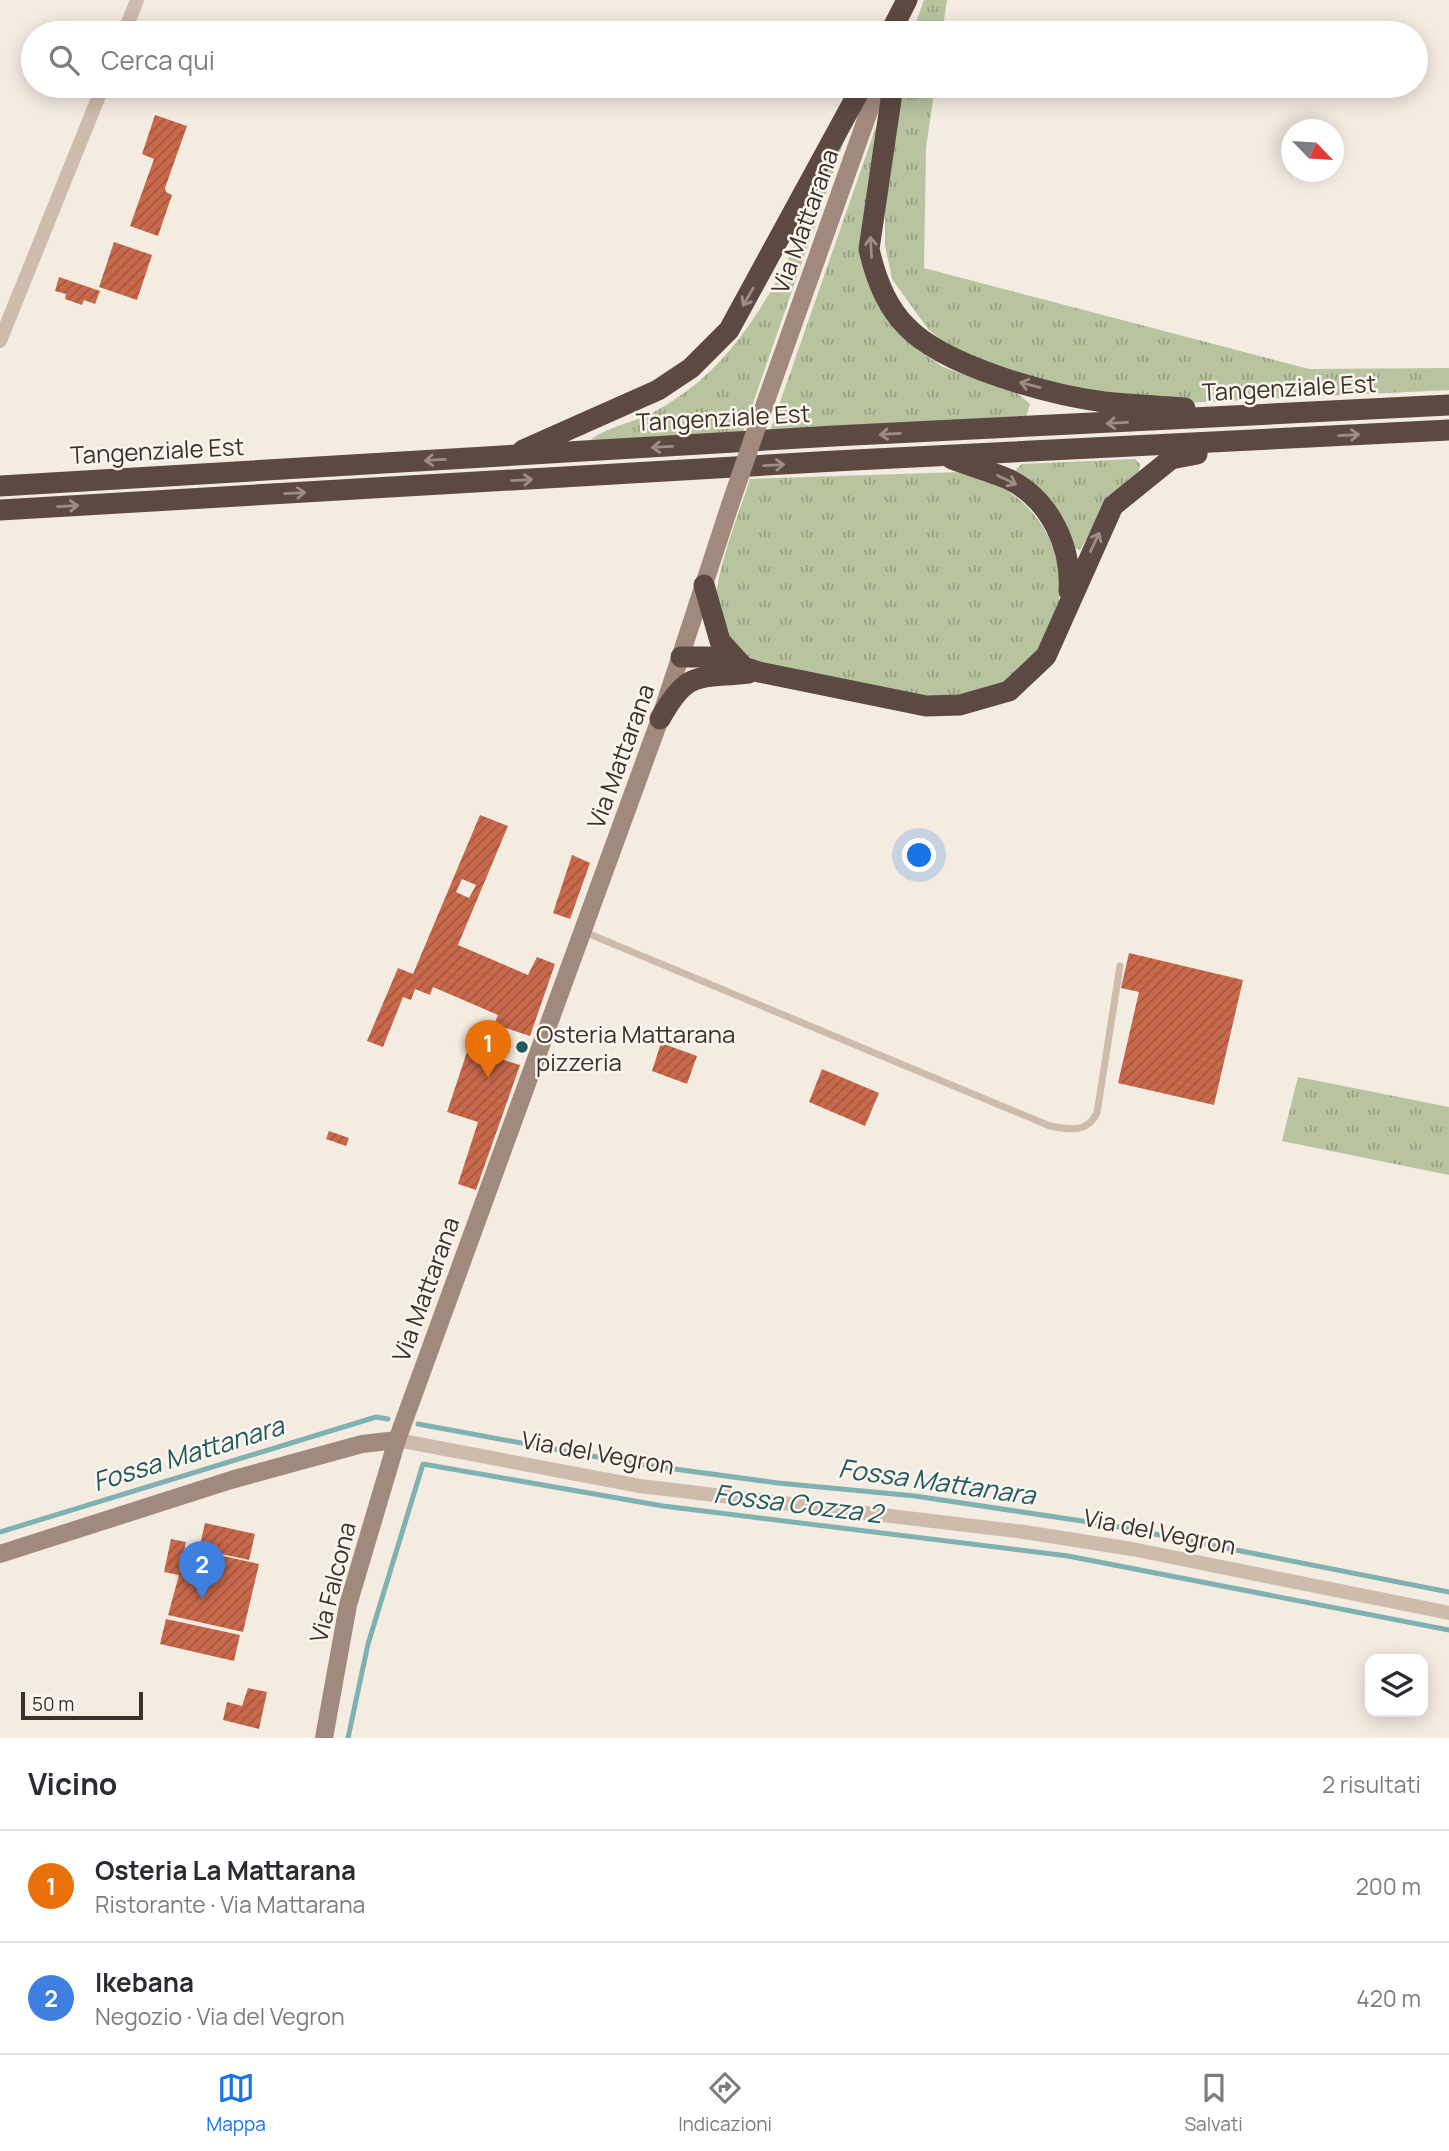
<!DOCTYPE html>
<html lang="it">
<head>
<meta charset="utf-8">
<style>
	body { margin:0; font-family:Manrope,sans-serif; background:#f2f2f3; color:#2b2b33 }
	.controls { position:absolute; right:21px; bottom:21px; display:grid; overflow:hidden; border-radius:14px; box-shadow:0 4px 18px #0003 }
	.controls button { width:63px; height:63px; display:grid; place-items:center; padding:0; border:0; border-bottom:2px solid #e1e1e2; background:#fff; color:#2b2b33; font:35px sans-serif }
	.compass { position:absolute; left:1281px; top:119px; width:63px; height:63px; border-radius:50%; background:#fff; box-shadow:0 4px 18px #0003; rotate:115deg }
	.scale { position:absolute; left:21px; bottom:18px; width:122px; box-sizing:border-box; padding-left:7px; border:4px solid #3b302b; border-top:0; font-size:19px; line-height:24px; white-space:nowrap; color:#3b302b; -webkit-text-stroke:5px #fbf5ee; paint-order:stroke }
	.you { position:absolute; left:920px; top:856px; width:24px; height:24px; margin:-18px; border:5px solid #fff; border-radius:50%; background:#1a73e8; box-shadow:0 0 0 10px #1a73e833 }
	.badge { display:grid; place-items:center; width:46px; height:46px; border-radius:50%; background:#1a73e8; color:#fff; font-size:23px; font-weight:700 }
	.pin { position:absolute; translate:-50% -58px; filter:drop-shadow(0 2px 4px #0008) }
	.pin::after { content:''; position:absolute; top:37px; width:24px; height:21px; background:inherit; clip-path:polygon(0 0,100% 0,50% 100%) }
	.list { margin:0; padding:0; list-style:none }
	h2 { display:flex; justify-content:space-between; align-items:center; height:91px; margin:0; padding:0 28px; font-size:30px }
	h2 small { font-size:23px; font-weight:400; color:#7c7c81 }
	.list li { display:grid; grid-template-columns:46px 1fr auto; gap:21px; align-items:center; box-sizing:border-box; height:112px; padding:0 28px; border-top:2px solid #e1e1e2 }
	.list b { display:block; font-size:26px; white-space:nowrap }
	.list p { margin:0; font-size:23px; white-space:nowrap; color:#7c7c81 }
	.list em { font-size:23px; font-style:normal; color:#7c7c81 }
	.icon { flex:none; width:38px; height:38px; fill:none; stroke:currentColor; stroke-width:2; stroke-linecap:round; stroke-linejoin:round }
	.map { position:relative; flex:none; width:1449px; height:1738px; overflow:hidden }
	.search { position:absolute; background:#fff; box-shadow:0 4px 18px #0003; left:21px; right:21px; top:21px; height:77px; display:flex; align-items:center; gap:18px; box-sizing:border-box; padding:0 24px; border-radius:38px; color:#7c7c81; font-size:26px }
	.sheet { height:315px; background:#fff }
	nav { display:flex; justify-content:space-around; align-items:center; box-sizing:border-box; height:98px; border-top:2px solid #e1e1e2; background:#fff; font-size:19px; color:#7c7c81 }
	nav a { display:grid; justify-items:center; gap:4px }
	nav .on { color:#1a73e8 }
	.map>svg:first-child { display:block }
	.grass { fill:url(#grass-tufts) }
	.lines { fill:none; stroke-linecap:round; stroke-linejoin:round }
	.stream { stroke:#7fb0b2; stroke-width:5 }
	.building { fill:url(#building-hatch); fill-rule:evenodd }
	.lane { stroke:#cdbbac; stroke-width:7 }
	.street { stroke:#cdbbac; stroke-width:14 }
	.secondary { stroke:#a18a7d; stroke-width:18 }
	.highway { stroke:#5c4a42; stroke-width:21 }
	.secondary-bridge { stroke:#a18a7d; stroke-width:18 }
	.oneway { stroke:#9c8e87 }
	.poi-dot { fill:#1f5a5e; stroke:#fbf5ee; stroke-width:2.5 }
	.labels { text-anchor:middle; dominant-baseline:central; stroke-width:5; stroke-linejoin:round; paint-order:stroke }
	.street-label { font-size:24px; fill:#3b302b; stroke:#fbf5ee }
	.poi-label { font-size:24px; fill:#3b302b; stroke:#fbf5ee; text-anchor:start }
	.water-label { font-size:26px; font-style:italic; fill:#1f5a5e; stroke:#fbf5ee }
</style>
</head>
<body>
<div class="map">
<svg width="1449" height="1738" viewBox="0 0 1449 1738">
	<defs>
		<pattern id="grass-tufts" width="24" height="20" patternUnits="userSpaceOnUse" patternTransform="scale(1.75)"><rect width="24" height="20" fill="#b8c4a0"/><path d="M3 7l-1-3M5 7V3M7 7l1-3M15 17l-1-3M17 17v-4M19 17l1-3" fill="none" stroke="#97a083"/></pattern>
		<pattern id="building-hatch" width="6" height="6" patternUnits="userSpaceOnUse" patternTransform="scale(1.75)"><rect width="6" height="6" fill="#c8694b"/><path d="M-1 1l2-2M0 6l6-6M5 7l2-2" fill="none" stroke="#a4573f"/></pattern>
	</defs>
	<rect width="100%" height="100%" fill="#f4ebe1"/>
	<g class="grass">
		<polygon points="924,0 947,0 942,33 912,33"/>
		<polygon points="900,86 935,86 926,148 924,268 1309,369 1449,368 1449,390 1142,405 1030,379 945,344 928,329 892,279 885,245 885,193"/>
		<path d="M852 118 742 435 589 441C606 427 632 423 652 413 664 407 677 398 688 390 770 329 810 208 852 118Z"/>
		<polygon points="879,118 864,216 899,332 918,350 943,367 1017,393 1030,404 1026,417 770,431"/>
		<polygon points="1135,459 1140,464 1139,471 1108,502 1080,550 1072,547 1017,475 1016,469 1022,464"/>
		<path d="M960 472C1063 491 1099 617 1009 679 990 692 965 698 943 697 911 696 763 669 741 653 733 648 719 622 717 612 710 584 741 508 750 479Z"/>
		<polygon points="1298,1077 1449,1107 1449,1175 1282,1141"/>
	</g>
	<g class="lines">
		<g class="stream">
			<polyline points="418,1424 630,1463 778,1483 915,1496 1109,1525 1449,1592"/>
			<polyline points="0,1532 376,1417 388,1419"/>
			<polyline points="348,1738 368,1644 423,1464 663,1506 1068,1556 1449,1630"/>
		</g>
	</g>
	<g class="building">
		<polygon points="155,115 187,126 165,188 166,192 172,195 158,236 130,226 154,159 142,154"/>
		<polygon points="114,242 152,255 137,300 99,287"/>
		<polygon points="59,277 100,291 95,304 84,300 82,305 65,299 66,294 55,291"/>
		<path d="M480 815 508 826 458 945 528 975 537 957 555 964 530 1036 494 1024 498 1015 433 987 430 995 415 989 411 1000 403 997 383 1047 367 1041 398 968 413 974ZM462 879 476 885 469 898 456 892Z"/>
		<polygon points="572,855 590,863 570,919 553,913"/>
		<polygon points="1129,953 1243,980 1214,1105 1118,1083 1139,992 1121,988"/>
		<polygon points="661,1043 697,1056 687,1084 652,1071"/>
		<polygon points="468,1049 520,1065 476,1190 458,1184 478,1122 447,1112"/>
		<polygon points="822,1069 879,1093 865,1126 809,1102"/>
		<polygon points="329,1131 349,1138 346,1146 326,1139"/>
		<polygon points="205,1523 255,1534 249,1560 199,1549"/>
		<polygon points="171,1539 186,1542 181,1565 186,1548 259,1564 243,1632 168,1615 179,1575 164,1572"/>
		<polygon points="166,1619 240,1635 234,1661 160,1644"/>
		<polygon points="248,1688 267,1692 259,1729 223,1720 227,1702 242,1706"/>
	</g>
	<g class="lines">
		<path class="lane" d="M582 931 1050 1126C1070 1130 1087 1133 1097 1113L1120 966"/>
		<g class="street">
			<polyline points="124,33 137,0"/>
			<polyline points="0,341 103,86"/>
			<polyline points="397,1440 640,1486 1024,1532 1132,1549 1449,1613"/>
		</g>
		<g class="secondary">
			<polyline points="767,398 878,86"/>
			<polyline points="0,1554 231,1480 362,1444 397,1440"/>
			<polyline points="324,1738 348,1605 397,1440 660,719 730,505"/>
		</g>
		<g class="highway">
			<polyline points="890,33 907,0"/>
			<path d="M893 86 869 249C875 276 886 306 906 326 943 366 1050 395 1104 402 1131 405 1158 406 1185 408"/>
			<polyline points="523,450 658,390 691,368 729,330 862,86"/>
			<path d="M952 459C970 466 990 471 1008 479 1050 499 1072 547 1069 591"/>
			<polyline points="0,486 834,436 1449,405"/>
			<polyline points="0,510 835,461 1449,430"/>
			<polyline points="704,585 720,641 741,664"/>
			<polyline points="681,657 713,657 759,672 926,706 960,705 1009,691 1046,656 1113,506 1171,459 1197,454"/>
			<path d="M660 719C688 669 697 679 749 673"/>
		</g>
		<polyline class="secondary-bridge" points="730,505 767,398"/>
	</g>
	<defs><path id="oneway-shaft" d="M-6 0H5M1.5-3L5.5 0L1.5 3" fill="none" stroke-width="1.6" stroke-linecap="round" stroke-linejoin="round" transform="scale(1.75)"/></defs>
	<g class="oneway">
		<use href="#oneway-shaft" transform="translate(871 247) rotate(-93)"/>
		<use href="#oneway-shaft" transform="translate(748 297) rotate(120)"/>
		<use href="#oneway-shaft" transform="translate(1030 385) rotate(-165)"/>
		<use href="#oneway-shaft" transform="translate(1117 423) rotate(177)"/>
		<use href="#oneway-shaft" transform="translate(890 434) rotate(177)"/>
		<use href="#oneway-shaft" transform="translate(1349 435) rotate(-3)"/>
		<use href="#oneway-shaft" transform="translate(662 447) rotate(177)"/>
		<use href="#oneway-shaft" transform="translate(435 460) rotate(177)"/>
		<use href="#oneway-shaft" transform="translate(774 465) rotate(-3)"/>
		<use href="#oneway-shaft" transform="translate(522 480) rotate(-3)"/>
		<use href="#oneway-shaft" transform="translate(1007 480) rotate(26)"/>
		<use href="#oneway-shaft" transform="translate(295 493) rotate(-3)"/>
		<use href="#oneway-shaft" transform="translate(68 506) rotate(-3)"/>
		<use href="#oneway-shaft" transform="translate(1095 542) rotate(-64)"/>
	</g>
	<circle class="poi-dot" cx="522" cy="1047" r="7"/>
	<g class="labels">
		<g class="street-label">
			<text transform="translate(804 221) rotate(-70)">Via Mattarana</text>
			<text transform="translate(1289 387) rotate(-3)">Tangenziale Est</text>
			<text transform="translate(723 417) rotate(-3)">Tangenziale Est</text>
			<text transform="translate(157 450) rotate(-3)">Tangenziale Est</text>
			<text transform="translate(620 756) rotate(-70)">Via Mattarana</text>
			<text transform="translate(425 1289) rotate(-70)">Via Mattarana</text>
			<text transform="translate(598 1452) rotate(10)">Via del Vegron</text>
			<text transform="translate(1160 1531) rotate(11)">Via del Vegron</text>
			<text transform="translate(332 1582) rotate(-76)">Via Falcona</text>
		</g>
		<g class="poi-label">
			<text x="536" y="1033">Osteria Mattarana<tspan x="536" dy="28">pizzeria</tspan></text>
		</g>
		<g class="water-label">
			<text transform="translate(188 1453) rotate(-17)">Fossa Mattanara</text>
			<text transform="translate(937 1481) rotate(8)">Fossa Mattanara</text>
			<text transform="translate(798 1503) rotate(7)">Fossa Cozza 2</text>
		</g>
	</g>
</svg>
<div class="controls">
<button><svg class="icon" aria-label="layers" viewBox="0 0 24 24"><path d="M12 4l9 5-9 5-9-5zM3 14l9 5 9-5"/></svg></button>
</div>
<svg class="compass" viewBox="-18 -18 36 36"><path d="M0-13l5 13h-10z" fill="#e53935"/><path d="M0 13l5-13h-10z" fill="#7c7c81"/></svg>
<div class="scale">50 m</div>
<div class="you"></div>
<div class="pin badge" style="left:488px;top:1078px;background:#e8710a">1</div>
<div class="pin badge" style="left:202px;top:1599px;background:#3f7fe0">2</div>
<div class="search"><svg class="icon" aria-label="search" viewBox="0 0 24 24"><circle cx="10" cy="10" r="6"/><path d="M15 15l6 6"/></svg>Cerca qui</div>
</div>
<section class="sheet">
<h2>Vicino<small>2 risultati</small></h2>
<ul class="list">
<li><span class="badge" style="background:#e8710a">1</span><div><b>Osteria La Mattarana</b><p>Ristorante · Via Mattarana</p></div><em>200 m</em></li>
<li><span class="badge" style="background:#3f7fe0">2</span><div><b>Ikebana</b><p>Negozio · Via del Vegron</p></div><em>420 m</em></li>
</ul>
</section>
<nav>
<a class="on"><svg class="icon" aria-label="map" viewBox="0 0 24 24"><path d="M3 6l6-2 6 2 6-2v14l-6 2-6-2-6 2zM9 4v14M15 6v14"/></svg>Mappa</a>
<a><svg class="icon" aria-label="directions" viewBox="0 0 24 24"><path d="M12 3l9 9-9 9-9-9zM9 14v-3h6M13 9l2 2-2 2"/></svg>Indicazioni</a>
<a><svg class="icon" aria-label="saved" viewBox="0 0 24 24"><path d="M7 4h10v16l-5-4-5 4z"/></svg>Salvati</a>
</nav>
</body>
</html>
